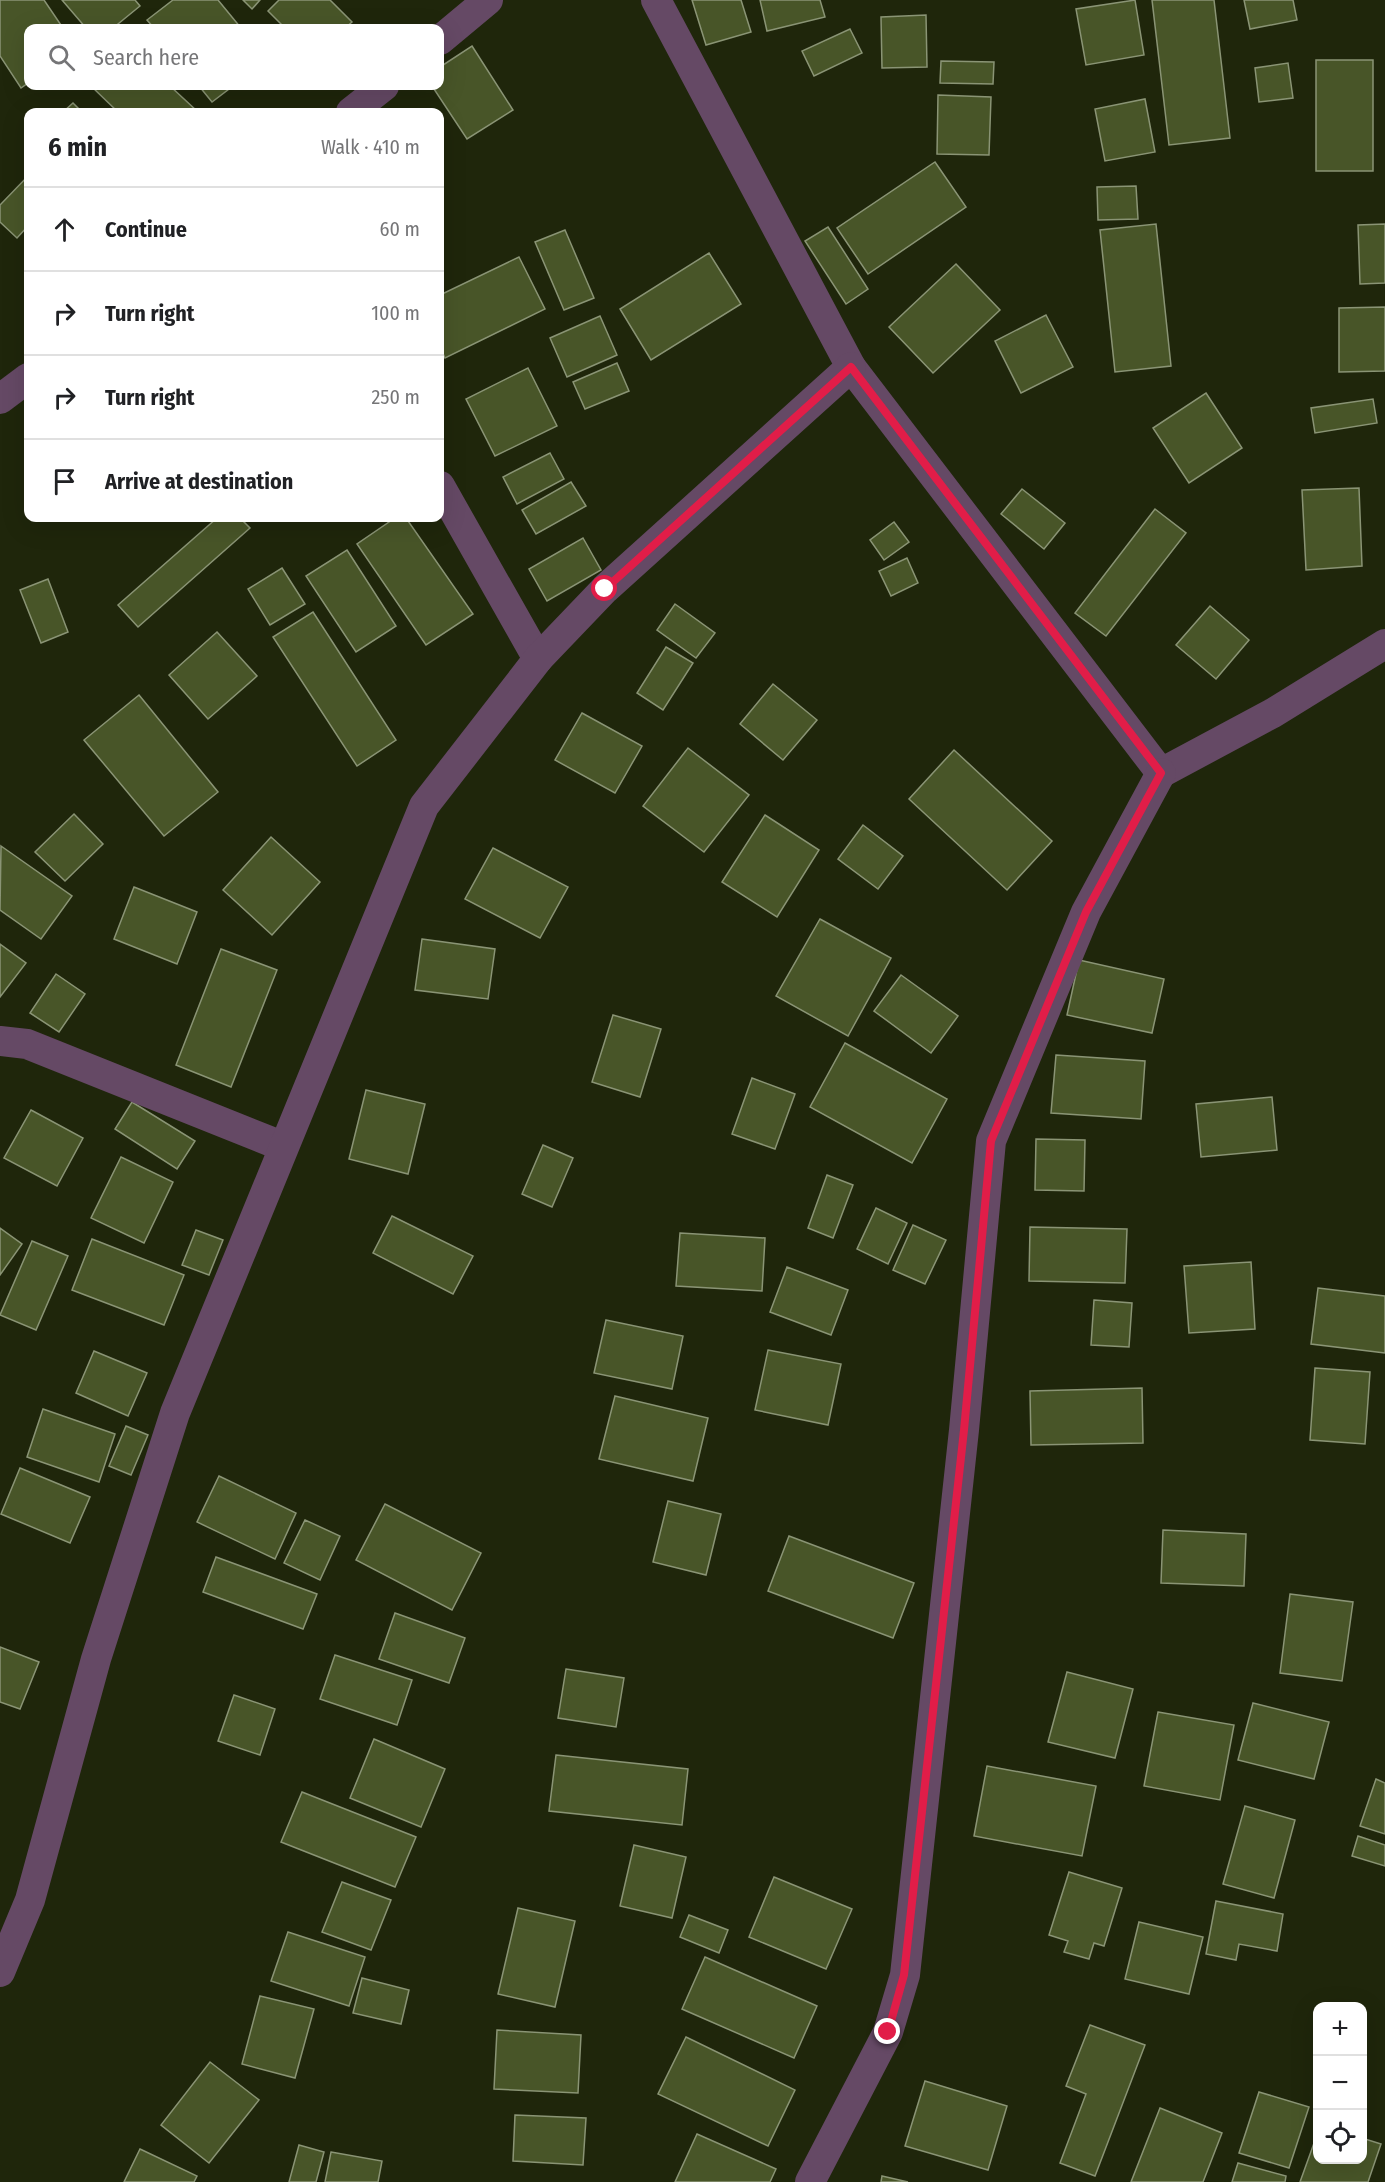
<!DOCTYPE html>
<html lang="en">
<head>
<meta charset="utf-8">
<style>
	body { margin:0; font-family:"Fira Sans Condensed",sans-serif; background:#f6f6f6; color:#202124 }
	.controls { position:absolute; right:18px; bottom:18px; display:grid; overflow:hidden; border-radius:12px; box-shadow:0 6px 24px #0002 }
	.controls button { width:54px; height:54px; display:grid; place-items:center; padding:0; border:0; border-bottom:2px solid #e0e0e0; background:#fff; color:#202124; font:30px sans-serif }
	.stop { position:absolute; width:18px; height:18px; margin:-14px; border:4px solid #e11d48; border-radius:50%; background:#fff }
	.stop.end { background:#e11d48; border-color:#fff; box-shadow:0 2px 6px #0008 }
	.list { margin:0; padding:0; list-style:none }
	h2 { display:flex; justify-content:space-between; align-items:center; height:78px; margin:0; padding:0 24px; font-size:26px }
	h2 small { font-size:20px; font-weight:400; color:#757577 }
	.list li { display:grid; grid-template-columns:39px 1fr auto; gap:18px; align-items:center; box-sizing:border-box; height:84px; padding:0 24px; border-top:2px solid #e0e0e0 }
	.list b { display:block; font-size:22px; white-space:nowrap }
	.list em { font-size:20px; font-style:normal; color:#757577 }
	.icon { flex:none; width:33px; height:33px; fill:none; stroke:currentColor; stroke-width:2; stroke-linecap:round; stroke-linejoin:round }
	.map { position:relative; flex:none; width:1385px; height:2182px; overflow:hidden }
	.search { position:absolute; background:#fff; box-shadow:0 6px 24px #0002; left:24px; top:24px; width:420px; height:66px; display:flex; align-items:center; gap:15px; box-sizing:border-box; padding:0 21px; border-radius:12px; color:#757577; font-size:22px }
	.panel { position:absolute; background:#fff; box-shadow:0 6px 24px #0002; left:24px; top:108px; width:420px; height:414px; border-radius:12px }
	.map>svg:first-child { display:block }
	.building { fill:#485528; stroke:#8a9475; stroke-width:1.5 }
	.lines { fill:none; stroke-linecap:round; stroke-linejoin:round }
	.street { stroke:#654965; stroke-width:30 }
	.route { stroke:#e11d48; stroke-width:8 }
</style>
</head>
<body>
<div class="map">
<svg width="1385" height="2182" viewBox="0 0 1385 2182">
	<rect width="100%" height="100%" fill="#1f260b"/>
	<g class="building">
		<polygon points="0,0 44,0 63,28 28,28 28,83 21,88 0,56"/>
		<polygon points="62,0 135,0 140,6 113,28 86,28"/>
		<polygon points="173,0 218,0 241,28 154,28 147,20"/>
		<polygon points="243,0 260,0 252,9"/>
		<polygon points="279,0 330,0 352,22 345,28 285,28 268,11"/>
		<polygon points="692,0 741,0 751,32 706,45"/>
		<polygon points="760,0 820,0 825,17 767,31"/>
		<polygon points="1135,0 1144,55 1086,65 1076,9"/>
		<polygon points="1152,0 1214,0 1230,138 1169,145"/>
		<polygon points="1244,0 1293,0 1297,20 1250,29"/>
		<polygon points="926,15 927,67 882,68 881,17"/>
		<polygon points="850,29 862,53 814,76 802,51"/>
		<polygon points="472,46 513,110 467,139 432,86 440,86 440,67"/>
		<rect x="1316" y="60" width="57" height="111"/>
		<polygon points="941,61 994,62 993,84 940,83"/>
		<polygon points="1288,63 1293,98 1259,102 1255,68"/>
		<polygon points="91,86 170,86 198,112 118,112"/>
		<polygon points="199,86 233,86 212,102"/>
		<polygon points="938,95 991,97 989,155 937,154"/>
		<polygon points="1145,99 1155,152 1105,161 1095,109"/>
		<polygon points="73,103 82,112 63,112"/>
		<polygon points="935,162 966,207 868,274 837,228"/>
		<polygon points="28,176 28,226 17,238 0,222 0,205"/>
		<polygon points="1136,186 1138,219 1098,220 1097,187"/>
		<polygon points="1156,224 1171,366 1115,372 1100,230"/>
		<polygon points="1385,224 1385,283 1360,284 1358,225"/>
		<polygon points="828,227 868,289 846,304 805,241"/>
		<polygon points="565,230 594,298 564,310 535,242"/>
		<polygon points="709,253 741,304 651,360 620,309"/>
		<polygon points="519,257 545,309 445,358 440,347 440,295"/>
		<polygon points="956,264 1000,310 933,373 889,327"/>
		<polygon points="1385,307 1385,371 1339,372 1339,308"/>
		<polygon points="1046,315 1073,367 1021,393 995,341"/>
		<polygon points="600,316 617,355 567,377 550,338"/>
		<polygon points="617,363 629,391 585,409 573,382"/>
		<polygon points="528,368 557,426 495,456 466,399"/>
		<polygon points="1206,393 1242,448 1189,483 1153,428"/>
		<polygon points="1373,399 1377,423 1315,433 1311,408"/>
		<polygon points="550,453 564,479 517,504 503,477"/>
		<polygon points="571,482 586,506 536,534 522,510"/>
		<polygon points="1359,488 1362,566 1306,570 1302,490"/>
		<polygon points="1022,489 1065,523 1044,549 1001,514"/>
		<polygon points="1155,509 1186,533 1106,636 1075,613"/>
		<polygon points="217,518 240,518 250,528 138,627 118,605"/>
		<polygon points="395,518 406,518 473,614 426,645 357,544"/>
		<polygon points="894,522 909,542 884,560 870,540"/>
		<polygon points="583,538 601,570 547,601 529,569"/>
		<polygon points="347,550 396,626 356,652 306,576"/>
		<polygon points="907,558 918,583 891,596 879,571"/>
		<polygon points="282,568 305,604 270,625 248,589"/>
		<polygon points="48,579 68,632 41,643 20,590"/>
		<polygon points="675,604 715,633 696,658 657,630"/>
		<polygon points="1210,606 1249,640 1216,679 1176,645"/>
		<polygon points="313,612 396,740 357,766 273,637"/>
		<polygon points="217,632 257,676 208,719 169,675"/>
		<polygon points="666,647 693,663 663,710 637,693"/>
		<polygon points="773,684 817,720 783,760 740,724"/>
		<polygon points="139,695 218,792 164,836 84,740"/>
		<polygon points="582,713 642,746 615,793 555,760"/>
		<polygon points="688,748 749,795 704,852 643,806"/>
		<polygon points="954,750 1052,841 1007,890 909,799"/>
		<polygon points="74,814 103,844 65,881 35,852"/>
		<polygon points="765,815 819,850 777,917 722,882"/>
		<polygon points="863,825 903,856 878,889 838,859"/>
		<polygon points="271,837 320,882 272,935 223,890"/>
		<polygon points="1,846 72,896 41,939 0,910"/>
		<polygon points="493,848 568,887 540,938 465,899"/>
		<polygon points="134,887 197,912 177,964 114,939"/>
		<polygon points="820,919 891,958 848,1036 776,996"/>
		<polygon points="422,939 495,949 488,999 415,990"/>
		<polygon points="0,944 26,963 0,997"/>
		<polygon points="221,949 277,970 231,1087 176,1065"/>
		<polygon points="1079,960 1164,979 1152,1033 1067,1015"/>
		<polygon points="56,974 85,994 59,1032 30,1013"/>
		<polygon points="901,975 958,1016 931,1053 874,1011"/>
		<polygon points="613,1015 661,1029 640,1097 592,1082"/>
		<polygon points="845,1043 947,1099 912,1163 810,1107"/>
		<polygon points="1056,1055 1145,1061 1141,1119 1051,1113"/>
		<polygon points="752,1078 795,1094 775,1149 732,1134"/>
		<polygon points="366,1090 425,1104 408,1174 349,1159"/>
		<polygon points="1272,1097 1277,1150 1201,1157 1196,1104"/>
		<polygon points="132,1102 195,1141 177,1169 115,1129"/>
		<polygon points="31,1110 83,1138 57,1186 4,1158"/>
		<polygon points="1036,1139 1085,1140 1084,1191 1035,1190"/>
		<polygon points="543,1145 573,1158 552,1207 522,1194"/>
		<polygon points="121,1157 173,1182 144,1243 91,1218"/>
		<polygon points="827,1175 853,1185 833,1238 808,1228"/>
		<polygon points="876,1208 907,1223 888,1264 857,1249"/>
		<polygon points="392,1216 473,1256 453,1294 373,1253"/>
		<polygon points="913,1225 946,1240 925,1284 893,1270"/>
		<polygon points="1030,1227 1127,1229 1125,1283 1029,1281"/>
		<polygon points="0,1228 22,1244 0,1275"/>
		<polygon points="196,1230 223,1240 209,1275 182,1265"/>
		<polygon points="680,1233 765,1238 762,1291 676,1286"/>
		<polygon points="92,1239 184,1275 164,1325 72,1290"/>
		<polygon points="32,1241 68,1256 36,1330 0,1315"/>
		<polygon points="1251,1262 1255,1329 1189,1333 1184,1266"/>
		<polygon points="787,1267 848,1290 831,1335 770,1312"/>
		<polygon points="1318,1288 1385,1296 1385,1353 1311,1344"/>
		<polygon points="1094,1300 1132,1303 1129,1347 1091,1345"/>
		<polygon points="606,1320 683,1336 672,1389 594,1373"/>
		<polygon points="768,1350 841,1364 828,1425 755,1410"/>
		<polygon points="94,1351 147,1373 128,1416 76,1393"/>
		<polygon points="1315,1368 1370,1372 1365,1444 1310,1440"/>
		<polygon points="1142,1388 1143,1443 1031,1445 1030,1391"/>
		<polygon points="615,1396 708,1418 693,1481 599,1459"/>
		<polygon points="43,1409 115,1434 99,1482 27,1457"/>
		<polygon points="126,1426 148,1435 131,1475 109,1466"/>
		<polygon points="20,1468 90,1497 70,1543 1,1514"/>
		<polygon points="219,1476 296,1513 275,1559 197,1522"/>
		<polygon points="668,1501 721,1514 706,1575 653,1562"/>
		<polygon points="385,1504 481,1553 452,1610 356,1560"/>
		<polygon points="305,1520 340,1536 320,1580 284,1563"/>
		<polygon points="1163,1530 1246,1534 1244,1586 1161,1583"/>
		<polygon points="789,1536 914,1583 893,1638 768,1591"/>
		<polygon points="216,1557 317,1594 303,1629 203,1592"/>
		<polygon points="1290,1594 1353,1602 1342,1681 1280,1673"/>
		<polygon points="395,1613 465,1638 449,1683 379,1659"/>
		<polygon points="0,1647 39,1662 20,1709 0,1702"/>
		<polygon points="335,1655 412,1680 397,1725 320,1699"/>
		<polygon points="566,1669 624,1678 616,1727 558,1718"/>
		<polygon points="1067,1672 1133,1689 1115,1758 1048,1742"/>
		<polygon points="234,1695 275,1709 260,1755 218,1741"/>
		<polygon points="1253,1703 1329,1722 1314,1779 1238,1760"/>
		<polygon points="1158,1712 1234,1725 1220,1800 1144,1786"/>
		<polygon points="374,1739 445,1769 421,1827 350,1798"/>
		<polygon points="556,1755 688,1769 682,1825 549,1811"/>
		<polygon points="987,1766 1096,1786 1082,1856 974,1836"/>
		<polygon points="1376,1779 1385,1783 1385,1834 1360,1826"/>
		<polygon points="302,1792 416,1837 395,1887 281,1842"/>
		<polygon points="1245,1806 1295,1820 1274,1898 1223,1884"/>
		<polygon points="1358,1836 1385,1845 1385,1866 1352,1856"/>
		<polygon points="634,1845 686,1857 672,1918 620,1906"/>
		<polygon points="1069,1872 1122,1888 1104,1946 1094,1943 1089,1959 1064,1952 1068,1941 1049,1935"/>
		<polygon points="774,1877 852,1909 826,1969 749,1937"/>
		<polygon points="342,1882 391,1900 371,1950 322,1932"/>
		<polygon points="1216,1901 1283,1914 1277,1951 1239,1944 1236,1960 1206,1954"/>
		<polygon points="518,1908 575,1921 555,2007 498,1994"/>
		<polygon points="689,1915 728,1930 719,1953 680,1937"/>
		<polygon points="1139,1922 1203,1937 1189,1994 1125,1979"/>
		<polygon points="288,1932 365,1957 349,2006 271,1981"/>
		<polygon points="705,1957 817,2006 794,2058 682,2009"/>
		<polygon points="362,1978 409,1990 401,2024 353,2013"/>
		<polygon points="260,1996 314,2009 295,2078 242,2064"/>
		<polygon points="1090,2025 1145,2045 1095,2176 1060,2163 1086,2094 1066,2086"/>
		<polygon points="497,2030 581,2035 578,2093 494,2089"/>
		<polygon points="686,2037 795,2090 768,2146 658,2094"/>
		<polygon points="210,2062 259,2100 209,2163 161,2125"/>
		<polygon points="925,2081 1007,2106 988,2170 905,2146"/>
		<polygon points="1259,2092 1309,2107 1289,2168 1239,2153"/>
		<polygon points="1160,2108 1222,2133 1203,2182 1131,2182"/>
		<polygon points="515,2115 586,2118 583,2165 513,2161"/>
		<polygon points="1318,2132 1318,2160 1362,2160 1362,2138 1381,2144 1368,2182 1300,2182"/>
		<polygon points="697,2134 776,2169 770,2182 675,2182"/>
		<polygon points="299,2145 324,2152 316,2182 289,2182"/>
		<polygon points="140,2149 197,2176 194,2182 124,2182"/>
		<polygon points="331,2152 382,2161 378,2182 325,2182"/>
		<polygon points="1238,2163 1286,2176 1285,2182 1232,2182"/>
		<polygon points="882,2176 908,2182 881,2182"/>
	</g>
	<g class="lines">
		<g class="street">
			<polyline points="656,0 851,367 1161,773 1273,713 1385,644"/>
			<polyline points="440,40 488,0"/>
			<polyline points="351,112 384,86"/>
			<polyline points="0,399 28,378"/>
			<polyline points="440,486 538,659"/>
			<polyline points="0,1041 27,1044 282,1146"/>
			<polyline points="0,1972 30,1900 96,1659 175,1413 424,806 538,659 605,589 851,367"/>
			<polyline points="810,2182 888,2032 905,1975 964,1430 991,1141 1086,912 1161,773"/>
		</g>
	</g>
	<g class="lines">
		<polyline class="route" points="605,589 851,367 1161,773 1086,912 991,1141 964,1430 904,1975 888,2032"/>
	</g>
</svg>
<div class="controls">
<button>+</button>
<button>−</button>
<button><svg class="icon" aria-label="locate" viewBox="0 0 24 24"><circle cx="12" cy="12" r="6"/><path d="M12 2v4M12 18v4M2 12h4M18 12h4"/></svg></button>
</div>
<div class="stop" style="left:605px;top:589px"></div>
<div class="stop end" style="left:888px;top:2032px"></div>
<div class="search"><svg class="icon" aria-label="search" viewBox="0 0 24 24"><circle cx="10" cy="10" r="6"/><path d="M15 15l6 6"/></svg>Search here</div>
<section class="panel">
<h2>6 min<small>Walk · 410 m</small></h2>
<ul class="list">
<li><svg class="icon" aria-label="ahead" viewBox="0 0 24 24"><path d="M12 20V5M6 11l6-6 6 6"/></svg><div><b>Continue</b></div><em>60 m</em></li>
<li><svg class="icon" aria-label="right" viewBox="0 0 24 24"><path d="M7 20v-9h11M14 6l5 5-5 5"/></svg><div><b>Turn right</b></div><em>100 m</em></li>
<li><svg class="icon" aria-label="right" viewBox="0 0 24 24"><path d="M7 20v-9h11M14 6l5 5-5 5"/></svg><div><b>Turn right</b></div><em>250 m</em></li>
<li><svg class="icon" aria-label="arrive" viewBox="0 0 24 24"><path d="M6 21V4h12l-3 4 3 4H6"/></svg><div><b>Arrive at destination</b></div></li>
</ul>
</section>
</div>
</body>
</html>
